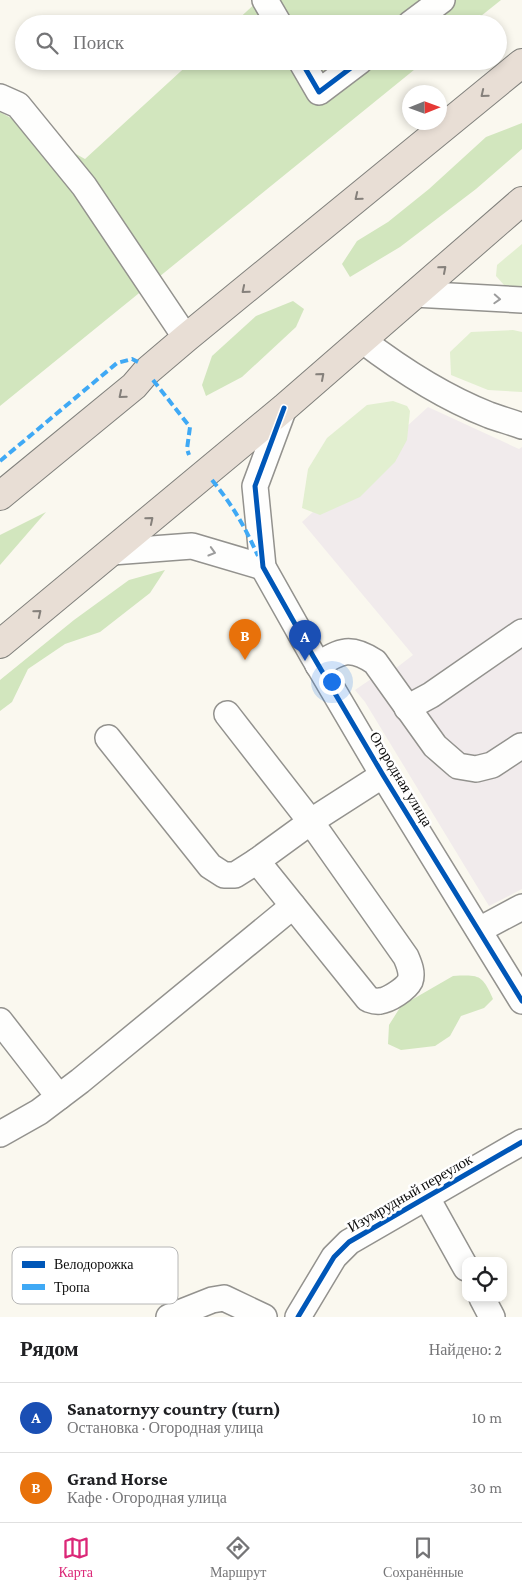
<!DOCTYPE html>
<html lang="ru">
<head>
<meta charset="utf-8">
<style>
	body { margin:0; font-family:"Crimson Pro",serif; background:#f6f6f6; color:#202124 }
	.controls { position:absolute; right:15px; bottom:15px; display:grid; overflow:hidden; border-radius:10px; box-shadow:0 2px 8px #0003 }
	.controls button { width:45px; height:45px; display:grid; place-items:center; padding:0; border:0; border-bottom:1px solid #e0e0e0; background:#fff; color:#202124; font:25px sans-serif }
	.compass { position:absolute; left:402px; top:85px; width:45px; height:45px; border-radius:50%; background:#fff; box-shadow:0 2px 8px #0003; rotate:89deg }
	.you { position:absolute; left:331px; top:681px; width:18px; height:18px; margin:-12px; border:4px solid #fff; border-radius:50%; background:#1a73e8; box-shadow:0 0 0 8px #1a73e833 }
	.badge { display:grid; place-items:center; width:32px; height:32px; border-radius:50%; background:#db2777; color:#fff; font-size:16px; font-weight:700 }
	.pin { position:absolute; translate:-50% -41px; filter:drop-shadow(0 1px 2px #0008) }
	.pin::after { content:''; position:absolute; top:26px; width:18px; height:15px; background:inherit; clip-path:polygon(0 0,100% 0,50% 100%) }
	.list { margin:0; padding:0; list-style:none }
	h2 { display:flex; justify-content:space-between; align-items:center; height:65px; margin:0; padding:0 20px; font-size:21px }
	h2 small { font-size:16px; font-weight:400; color:#757577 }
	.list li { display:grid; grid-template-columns:32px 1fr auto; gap:15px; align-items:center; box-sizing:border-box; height:70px; padding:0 20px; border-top:1px solid #e0e0e0 }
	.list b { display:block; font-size:19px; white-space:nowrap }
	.list p { margin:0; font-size:16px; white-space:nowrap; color:#757577 }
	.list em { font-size:16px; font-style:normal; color:#757577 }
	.icon { flex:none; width:28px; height:28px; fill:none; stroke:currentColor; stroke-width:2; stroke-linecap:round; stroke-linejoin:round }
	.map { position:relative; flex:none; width:522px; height:1317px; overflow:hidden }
	.search { position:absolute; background:#fff; box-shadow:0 2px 8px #0003; left:15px; right:15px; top:15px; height:55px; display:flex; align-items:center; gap:12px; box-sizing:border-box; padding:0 18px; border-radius:28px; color:#757577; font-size:19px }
	.sheet { height:205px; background:#fff }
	nav { display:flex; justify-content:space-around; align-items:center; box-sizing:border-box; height:70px; border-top:1px solid #e0e0e0; background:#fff; font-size:14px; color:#757577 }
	nav a { display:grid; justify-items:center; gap:2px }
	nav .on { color:#db2777 }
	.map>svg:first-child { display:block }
	.industrial { fill:#f1ebec }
	.green { fill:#e2efd0 }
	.forest { fill:#d2e6be }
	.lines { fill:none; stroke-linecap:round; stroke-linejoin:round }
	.minor-casing { stroke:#93928e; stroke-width:28 }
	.highway-casing { stroke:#80807c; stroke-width:30 }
	.minor { stroke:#fefefd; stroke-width:25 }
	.highway { stroke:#e8ded5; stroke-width:28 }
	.quiet { stroke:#3fa9f5; stroke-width:4; stroke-dasharray:8 4; stroke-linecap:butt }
	.cycleway-casing { stroke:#fff; stroke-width:8 }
	.cycleway { stroke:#0057b8; stroke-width:5 }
	.oneway { stroke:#85807b }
	.oneway2 { stroke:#9d9d9d }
	.labels { text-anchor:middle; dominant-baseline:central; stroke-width:5; stroke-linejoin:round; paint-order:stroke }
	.street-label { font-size:15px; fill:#0c0c0c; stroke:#fff }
	.key { fill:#fff; stroke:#b6b6b6; stroke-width:1 }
	.key-label { font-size:14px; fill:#0c0c0c }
</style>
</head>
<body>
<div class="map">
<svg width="522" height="1317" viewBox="0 0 522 1317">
	<rect width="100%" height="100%" fill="#faf8ef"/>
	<polygon class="industrial" points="428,407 519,449 522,447 522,889 489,906 365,702 355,690 374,677 378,682 413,655 302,522"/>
	<g class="green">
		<polygon points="522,244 522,288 504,285 496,276 497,265"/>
		<polygon points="513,330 522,332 522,392 488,390 451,375 450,352 471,332"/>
		<polygon points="393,401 407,406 410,411 407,440 395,462 360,497 320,515 302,508 308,469 327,438 367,405"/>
	</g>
	<g class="forest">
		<polygon points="259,0 501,0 471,24 233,24"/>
		<polygon points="192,61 425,61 0,406 0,112 85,159"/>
		<polygon points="522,123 522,149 476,189 400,247 350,277 342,264 357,241 388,222 429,189 486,137"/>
		<polygon points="293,301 304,309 296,327 242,377 206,396 202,385 212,356 256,316"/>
		<polygon points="46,512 0,565 0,535"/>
		<polygon points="165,570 150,593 100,632 65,644 28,669 12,702 0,711 0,680 74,620 129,580"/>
		<path d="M453 976C479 975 482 974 493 999L484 1008 461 1016 450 1036 435 1046 401 1050 388 1044 389 1025 401 1006Z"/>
	</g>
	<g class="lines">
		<defs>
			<g id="minor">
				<polyline points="265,0 279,24"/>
				<polyline points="410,24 442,0"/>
				<polyline points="301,61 319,92 360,61"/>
				<polyline points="0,97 18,105 84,186 186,338"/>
				<polyline points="414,294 522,300"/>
				<path d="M362 340C400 369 443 397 489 415 500 419 511 422 522 426"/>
				<polyline points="284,408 255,486 263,567 313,656 383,775 522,1001"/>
				<polyline points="112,552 192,546 263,567"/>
				<path d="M318 665C341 650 351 646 375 662L435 746 458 766 476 769 492 765 521 746"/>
				<polyline points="407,708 431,695 522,632"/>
				<path d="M227 714 311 822 406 957C409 964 413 973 410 981 406 989 389 1000 380 1001 376 1002 371 1000 368 999L257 861"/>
				<polyline points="108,738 210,866 224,875 235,875 257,861 316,818 383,775"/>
				<polyline points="479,930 522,907"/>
				<polyline points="0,1021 59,1097"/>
				<polyline points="0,1134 39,1112 80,1081 293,906"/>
				<polyline points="427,1198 466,1268"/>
				<polyline points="482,1298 492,1317"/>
				<polyline points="169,1317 212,1300 224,1298 264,1317"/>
				<polyline points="298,1317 334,1257 349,1242 522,1142"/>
			</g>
			<g id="highway">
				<polyline points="0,496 134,386 146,372 186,338 522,63"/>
				<polyline points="0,644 284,408 522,201"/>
			</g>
		</defs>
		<use href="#minor" class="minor-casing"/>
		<use href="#highway" class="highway-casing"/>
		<use href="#minor" class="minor"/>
		<use href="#highway" class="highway"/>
		<g class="quiet">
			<polyline points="153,380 190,427 187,449 189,455"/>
			<polyline points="0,461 117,363 132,359 138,362"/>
			<path d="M212 480C233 506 244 525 258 556"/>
		</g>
		<defs>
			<g id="cycleway">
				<polyline points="301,61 319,92 360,61"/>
				<polyline points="284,408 255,486 263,567 313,656 383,775 522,1001"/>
				<polyline points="298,1317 334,1257 349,1242 522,1142"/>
			</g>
		</defs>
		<use href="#cycleway" class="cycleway-casing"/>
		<use href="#cycleway" class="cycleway"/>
	</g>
	<defs><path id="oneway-chevron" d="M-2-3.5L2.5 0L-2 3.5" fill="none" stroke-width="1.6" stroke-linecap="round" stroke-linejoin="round" transform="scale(1.25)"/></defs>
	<g class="oneway">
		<use href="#oneway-chevron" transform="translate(484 94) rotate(141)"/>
		<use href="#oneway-chevron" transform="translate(358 197) rotate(141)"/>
		<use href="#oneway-chevron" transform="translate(443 269) rotate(-41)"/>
		<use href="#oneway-chevron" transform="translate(245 290) rotate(140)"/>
		<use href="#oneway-chevron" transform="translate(321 376) rotate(-41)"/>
		<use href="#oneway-chevron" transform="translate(122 395) rotate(140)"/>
		<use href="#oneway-chevron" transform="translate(150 520) rotate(-40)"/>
		<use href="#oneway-chevron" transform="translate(38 613) rotate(-39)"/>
	</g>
	<g class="oneway2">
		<use href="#oneway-chevron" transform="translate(497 299) rotate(3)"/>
		<use href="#oneway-chevron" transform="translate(212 552) rotate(16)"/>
	</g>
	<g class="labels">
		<g class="street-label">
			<text transform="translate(401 779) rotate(59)">Огородная улица</text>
			<text transform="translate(410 1193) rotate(-30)">Изумрудный переулок</text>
		</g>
	</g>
	<rect x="12" y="1247" width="166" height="57" rx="8" class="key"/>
	<rect x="22" y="1261" width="23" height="7" fill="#0057b8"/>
	<rect x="22" y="1284" width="23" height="6" fill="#3fa9f5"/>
	<g class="key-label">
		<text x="54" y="1269">Велодорожка</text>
		<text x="54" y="1292">Тропа</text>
	</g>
</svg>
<div class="controls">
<button><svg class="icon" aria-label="locate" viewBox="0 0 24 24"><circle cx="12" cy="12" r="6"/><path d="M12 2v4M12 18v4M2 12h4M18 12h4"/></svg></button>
</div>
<svg class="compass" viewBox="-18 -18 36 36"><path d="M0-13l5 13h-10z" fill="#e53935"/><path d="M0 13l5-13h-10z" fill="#757577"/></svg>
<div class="you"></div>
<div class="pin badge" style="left:305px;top:661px;background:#1a4fb4">A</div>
<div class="pin badge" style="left:245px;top:660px;background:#e8710a">B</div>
<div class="search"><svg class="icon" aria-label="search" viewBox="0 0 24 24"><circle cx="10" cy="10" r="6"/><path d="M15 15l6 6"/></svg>Поиск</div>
</div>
<section class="sheet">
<h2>Рядом<small>Найдено: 2</small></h2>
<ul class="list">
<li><span class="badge" style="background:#1a4fb4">A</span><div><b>Sanatornyy country (turn)</b><p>Остановка · Огородная улица</p></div><em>10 m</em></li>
<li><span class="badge" style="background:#e8710a">B</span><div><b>Grand Horse</b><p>Кафе · Огородная улица</p></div><em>30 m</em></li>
</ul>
</section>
<nav>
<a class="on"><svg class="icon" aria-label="map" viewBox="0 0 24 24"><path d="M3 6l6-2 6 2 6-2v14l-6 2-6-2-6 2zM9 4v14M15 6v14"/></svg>Карта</a>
<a><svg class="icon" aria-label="directions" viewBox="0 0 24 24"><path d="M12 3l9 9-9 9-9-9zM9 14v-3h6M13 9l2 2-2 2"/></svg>Маршрут</a>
<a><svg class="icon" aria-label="saved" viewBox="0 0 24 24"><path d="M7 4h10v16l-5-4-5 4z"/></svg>Сохранённые</a>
</nav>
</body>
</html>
